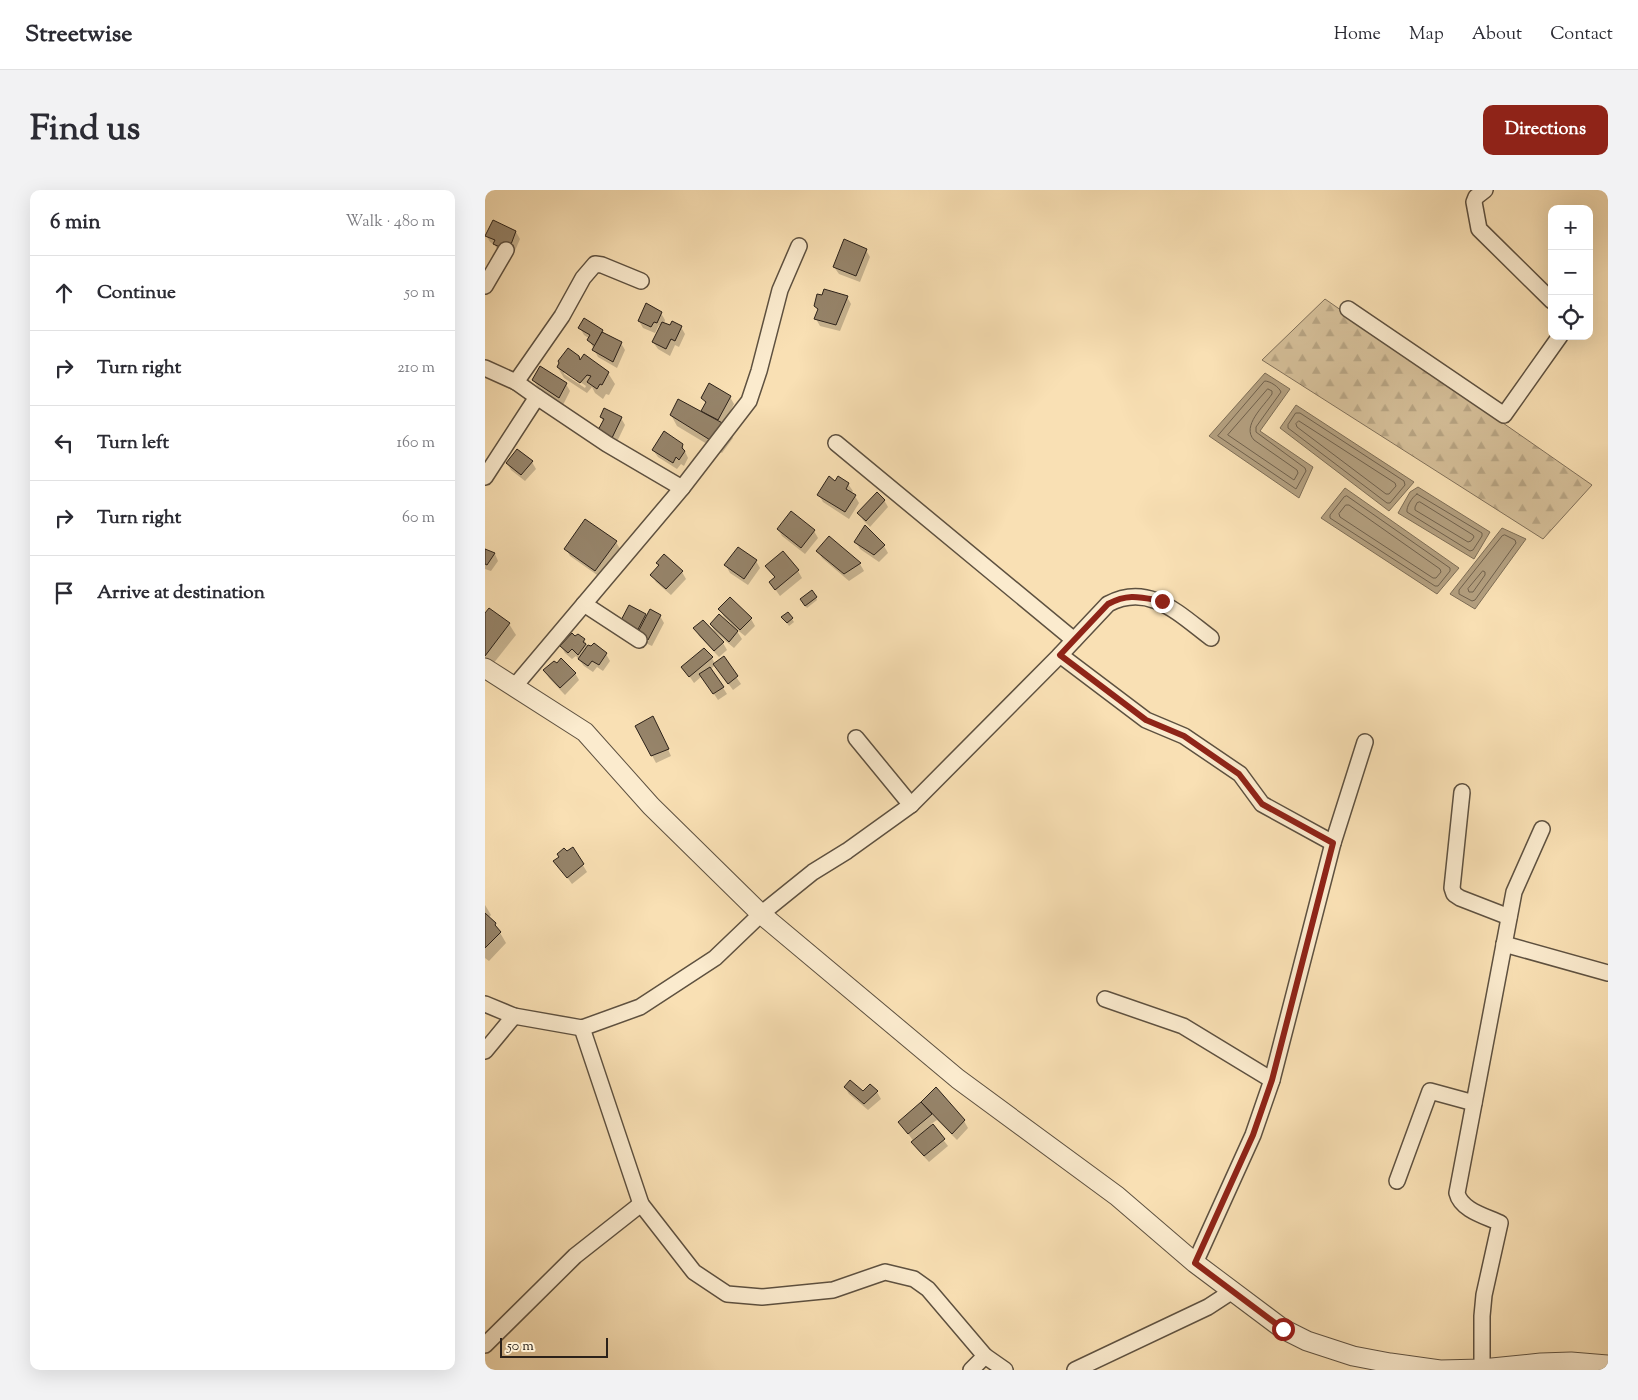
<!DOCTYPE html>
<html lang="en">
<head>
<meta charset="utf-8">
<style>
	body { margin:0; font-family:"Sorts Mill Goudy",serif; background:#f2f2f3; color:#2b2b33 }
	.controls { position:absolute; right:15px; top:15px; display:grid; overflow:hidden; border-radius:10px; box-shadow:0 5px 20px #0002 }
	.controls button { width:45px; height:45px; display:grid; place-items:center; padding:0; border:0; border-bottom:1px solid #e1e1e2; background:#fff; color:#2b2b33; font:25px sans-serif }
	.scale { position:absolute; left:15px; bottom:12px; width:108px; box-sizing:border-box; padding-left:5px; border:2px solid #2b2119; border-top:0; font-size:14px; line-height:18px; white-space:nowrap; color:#2b2119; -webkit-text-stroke:4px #fbebce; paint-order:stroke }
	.stop { position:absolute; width:15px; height:15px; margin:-11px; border:4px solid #8f2418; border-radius:50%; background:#fff }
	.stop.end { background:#8f2418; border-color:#fff; box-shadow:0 1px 5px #0008 }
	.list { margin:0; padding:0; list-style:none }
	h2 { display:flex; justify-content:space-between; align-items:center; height:65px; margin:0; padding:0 20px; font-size:21px }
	h2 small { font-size:16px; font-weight:400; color:#7c7c81 }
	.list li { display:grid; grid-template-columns:32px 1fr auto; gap:15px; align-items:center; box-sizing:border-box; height:75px; padding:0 20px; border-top:1px solid #e1e1e2 }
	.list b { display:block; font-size:19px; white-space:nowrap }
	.list em { font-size:16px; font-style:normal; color:#7c7c81 }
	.icon { flex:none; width:28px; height:28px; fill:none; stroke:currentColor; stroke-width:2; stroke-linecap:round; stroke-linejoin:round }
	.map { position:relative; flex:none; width:1123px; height:1180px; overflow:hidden; border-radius:10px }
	header { display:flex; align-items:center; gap:30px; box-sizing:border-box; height:70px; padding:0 25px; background:#fff; border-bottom:1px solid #e1e1e2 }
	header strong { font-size:24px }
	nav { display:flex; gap:28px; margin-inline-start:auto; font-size:18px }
	.intro { display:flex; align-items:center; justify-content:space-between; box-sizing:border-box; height:120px; padding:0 30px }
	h1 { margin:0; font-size:35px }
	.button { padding:12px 22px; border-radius:10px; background:#8f2418; color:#fff; font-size:18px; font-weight:700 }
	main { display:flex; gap:30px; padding:0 30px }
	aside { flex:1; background:#fff; border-radius:10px; box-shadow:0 5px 20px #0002 }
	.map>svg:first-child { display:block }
	.forest { fill:url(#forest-firs); stroke:#80705a }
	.water { fill:#b39f7f; stroke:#7d6d56 }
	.shadow { fill:#0003; fill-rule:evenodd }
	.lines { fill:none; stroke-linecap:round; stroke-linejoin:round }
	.shore { stroke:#6f604c; stroke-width:1 }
	.building { fill:#96846a; stroke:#2b2119 }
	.minor-casing { stroke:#5e5140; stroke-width:18 }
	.tertiary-casing { stroke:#5e5140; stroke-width:21 }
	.minor { stroke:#fbebce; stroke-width:15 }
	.tertiary { stroke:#fbebce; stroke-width:19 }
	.route { stroke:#8f2418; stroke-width:6 }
</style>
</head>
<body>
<header>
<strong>Streetwise</strong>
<nav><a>Home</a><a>Map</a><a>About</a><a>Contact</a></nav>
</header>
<div class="intro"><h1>Find us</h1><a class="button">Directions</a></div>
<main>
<aside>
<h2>6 min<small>Walk · 480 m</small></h2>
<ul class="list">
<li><svg class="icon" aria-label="ahead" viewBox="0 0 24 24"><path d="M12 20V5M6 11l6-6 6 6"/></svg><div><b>Continue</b></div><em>50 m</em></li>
<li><svg class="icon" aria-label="right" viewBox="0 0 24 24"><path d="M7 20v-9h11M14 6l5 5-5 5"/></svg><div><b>Turn right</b></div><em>210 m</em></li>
<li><svg class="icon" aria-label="left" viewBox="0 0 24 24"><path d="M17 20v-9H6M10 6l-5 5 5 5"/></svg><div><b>Turn left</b></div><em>160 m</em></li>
<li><svg class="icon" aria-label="right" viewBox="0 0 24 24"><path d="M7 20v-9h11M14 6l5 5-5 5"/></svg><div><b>Turn right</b></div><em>60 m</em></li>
<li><svg class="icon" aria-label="arrive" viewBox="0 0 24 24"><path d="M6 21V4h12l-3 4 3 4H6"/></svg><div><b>Arrive at destination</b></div></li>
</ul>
</aside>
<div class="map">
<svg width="1123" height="1180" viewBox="0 0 1123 1180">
	<defs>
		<pattern id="forest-firs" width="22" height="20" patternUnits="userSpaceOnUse" patternTransform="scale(1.25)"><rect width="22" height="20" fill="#d6c09a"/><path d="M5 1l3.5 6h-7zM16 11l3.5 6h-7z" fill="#b8a584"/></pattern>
	</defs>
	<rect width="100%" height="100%" fill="#f9e0b4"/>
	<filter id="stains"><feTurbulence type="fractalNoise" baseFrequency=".004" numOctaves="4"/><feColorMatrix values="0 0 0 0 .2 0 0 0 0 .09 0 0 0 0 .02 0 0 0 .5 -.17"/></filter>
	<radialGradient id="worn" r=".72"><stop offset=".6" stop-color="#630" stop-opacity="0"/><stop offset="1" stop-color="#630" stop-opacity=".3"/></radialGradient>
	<polygon class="forest" points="840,109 1107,295 1058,349 777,170"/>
	<g class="water">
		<polygon points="780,183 805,199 775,241 828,277 814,308 724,246"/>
		<polygon points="811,215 929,292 904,321 795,238"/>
		<polygon points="933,297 1005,342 989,369 913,323 925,302"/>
		<polygon points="860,298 974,378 952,404 836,328"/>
		<polygon points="1017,338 1041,349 990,419 965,404"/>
	</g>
	<g class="shadow">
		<polygon points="31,42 35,49 29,63 13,61 10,55 5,52 1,45"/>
		<polygon points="381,60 385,67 375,92 354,84 349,77"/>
		<polygon points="362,107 366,114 355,141 335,136 331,129 333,121 330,116"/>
		<polygon points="176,123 180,130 179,134 186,137 196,137 200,144 194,157 190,155 185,166 173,159 168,152 176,136 174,135 170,143 158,138 154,131"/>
		<polygon points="95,138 117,141 119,144 136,153 140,160 132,178 113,167 104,150 105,149 99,145"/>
		<path d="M96 172 123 183 130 194 124 205 121 204 118 209 110 203 107 197 102 203 79 188 73 178ZM79 181 101 196 100 198 79 184Z"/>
		<polygon points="48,190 81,194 85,201 78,215 53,197"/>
		<polygon points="245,207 249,214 238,235 242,237 248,248 237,263 192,236 186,225 219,225 217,221 221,214 218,208"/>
		<polygon points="120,220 136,228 140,235 130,256 116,227"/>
		<polygon points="197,255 203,268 199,276 196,274 192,279 173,267 168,260"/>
		<polygon points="47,272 51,279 40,291 26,280 22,273"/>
		<polygon points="353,288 363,294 368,301 366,303 370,306 374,313 364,329 338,312 334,305 350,292"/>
		<polygon points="399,310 403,317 385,337 378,330 374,323"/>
		<polygon points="380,337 399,356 403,363 394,372 375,359 371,352"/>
		<polygon points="293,339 329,341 333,348 320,364 297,346"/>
		<polygon points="344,348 375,374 379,381 364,391 337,368 333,361"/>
		<polygon points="131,352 135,359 115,387 85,366 81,359"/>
		<polygon points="0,358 2,361 10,364 13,371 6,381 0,379"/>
		<polygon points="179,365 197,382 201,389 186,405 171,392 167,385 174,376 172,373"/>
		<polygon points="271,371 275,378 263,395 245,383 241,376"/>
		<polygon points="282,376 313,381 317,388 295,406 285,392 290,388"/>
		<polygon points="331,407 332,410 322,418 318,413"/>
		<polygon points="235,420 266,429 270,436 260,446 250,438 257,449 249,458 230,442 226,435 245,435 246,434 239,427"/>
		<polygon points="0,425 24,434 31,445 4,479 0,476"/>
		<polygon points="160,425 162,428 175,426 179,433 167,456 138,443"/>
		<polygon points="307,429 309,432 304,436 300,430"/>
		<polygon points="210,439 238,453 242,460 234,467 214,446"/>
		<polygon points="99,450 103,456 121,464 125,471 118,481 112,477 108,482 99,476 91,466 87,469 80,463 76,456"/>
		<polygon points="227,468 230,474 238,468 256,494 248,500 230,475 226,479 242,504 233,510 217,486 209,493 198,477"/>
		<polygon points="60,481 90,483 94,490 80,505 64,488"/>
		<polygon points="172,535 186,566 171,573 152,537"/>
		<polygon points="88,659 102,682 87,694 70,671"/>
		<polygon points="0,715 6,725 3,728 10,734 21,753 4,771 0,768"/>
		<polygon points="385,896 392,902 396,909 383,920 364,904 360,897 378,903"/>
		<polygon points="437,913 479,931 483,938 472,950 452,930 446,934 463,956 444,972 432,959 429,952 415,932"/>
	</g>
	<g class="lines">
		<g class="shore">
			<path d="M780 191C785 191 794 197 796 202L771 237V242L820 278 821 281 811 299 733 246Z"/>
			<path d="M783 199 787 201V204C779 216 756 236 769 250L812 280 813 283 809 290 743 245Z"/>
			<polygon points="811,223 815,223 919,291 920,295 905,313 902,313 803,238 803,235"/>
			<polygon points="814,231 910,293 911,296 904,304 901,304 812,237 811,234"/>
			<path d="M932 304 997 343V346L988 360 985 361 922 322C921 317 927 307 932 304Z"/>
			<polygon points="862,306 965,378 965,381 953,396 950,396 845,328 845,325 859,307"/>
			<polygon points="935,312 988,345 989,347 986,351 983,352 930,320 930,317 932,313"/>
			<polygon points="861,315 864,315 955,379 956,382 951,388 948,388 855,327 854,324"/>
			<polygon points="1020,345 1030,350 1031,353 990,410 987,411 974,404 974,400 1017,346"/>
			<polygon points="998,381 1000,382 1000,385 988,402 984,402 983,399"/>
		</g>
	</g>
	<g class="building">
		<polygon points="8,30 31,41 25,57 17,58 8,54 10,50 0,46"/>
		<polygon points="359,49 382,59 371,86 348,77"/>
		<polygon points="339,99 363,106 351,135 329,129 333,119 329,116 332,104 337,105"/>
		<polygon points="161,113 177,122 172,133 169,132 166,137 153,131"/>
		<polygon points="99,128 118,140 110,156 102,150 105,145 93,138"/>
		<polygon points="187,131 197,136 190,151 186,149 181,159 167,152 177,132 185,135"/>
		<polygon points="117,142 137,152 128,172 107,160"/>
		<polygon points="83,158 94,166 95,170 99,164 124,182 117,195 115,194 112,199 102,192 106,186 102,185 95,193 72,177 74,173 73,171"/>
		<polygon points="55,176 82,193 74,208 47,190"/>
		<polygon points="224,193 246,206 233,230 216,221 221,212 216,208"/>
		<polygon points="193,209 243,236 230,253 185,225"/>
		<polygon points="119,218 137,227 126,250 112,242 119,229 115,227"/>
		<polygon points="179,241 198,254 197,258 200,261 194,270 191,267 188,273 167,260"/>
		<polygon points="32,259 48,271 36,285 21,273"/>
		<polygon points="344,286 350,291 353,286 364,293 361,299 371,305 360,322 332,305"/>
		<polygon points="392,302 400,310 381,331 372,323"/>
		<polygon points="306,321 330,340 316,358 292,339"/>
		<polygon points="100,329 132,351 110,381 79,359"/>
		<polygon points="380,335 400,355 389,365 369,352"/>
		<polygon points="344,346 376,373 359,384 331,361"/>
		<polygon points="253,357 272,370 259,389 239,375"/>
		<polygon points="0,359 10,363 2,375 0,374"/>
		<polygon points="298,361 314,380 290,400 284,392 290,387 280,376"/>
		<polygon points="179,364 198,381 181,399 165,385 174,375 171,373"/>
		<polygon points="327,400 332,407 320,416 315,409"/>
		<polygon points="245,407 267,428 255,440 233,419"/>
		<polygon points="144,415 161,424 150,445 133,436"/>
		<polygon points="4,418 25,433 0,466 0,423"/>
		<polygon points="165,419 176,425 163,450 152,444"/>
		<polygon points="303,422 308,428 302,433 296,427"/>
		<polygon points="234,424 253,441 244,452 225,434"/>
		<polygon points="218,430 239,452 229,461 208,438"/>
		<polygon points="87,443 90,446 93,444 100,449 98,452 101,454 93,465 87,459 83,463 75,456"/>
		<polygon points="109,453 122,463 114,475 107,471 103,476 93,469 103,455 106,456"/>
		<polygon points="219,458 228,467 204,487 196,477"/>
		<polygon points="239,466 253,486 243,494 228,474"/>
		<polygon points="76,468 91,483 75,498 58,480 69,471 72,473"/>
		<polygon points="225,477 239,497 228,504 214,484"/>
		<polygon points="168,526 184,559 166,566 150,536"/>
		<polygon points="88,657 99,674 82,688 68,671 74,667 72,664 79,658 82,661"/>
		<polygon points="0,723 11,733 10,735 16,742 0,758"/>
		<polygon points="365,890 378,901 385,894 393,901 379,914 359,897"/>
		<polygon points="451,897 480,930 467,944 436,912"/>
		<polygon points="436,912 447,924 423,944 413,932"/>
		<polygon points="448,934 460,949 439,966 426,952"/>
	</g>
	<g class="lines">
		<defs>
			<g id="minor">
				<polyline points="1000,0 991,7 989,12 994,39 1067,111"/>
				<polyline points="0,96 21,60"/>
				<polyline points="863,119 1019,225 1075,146"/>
				<polyline points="0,178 31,192 52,207 122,254 197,298"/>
				<polyline points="31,192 77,126 98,88 110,74 117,75 156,91"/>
				<polyline points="351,253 589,450"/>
				<polyline points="0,287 52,207"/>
				<polyline points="99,414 154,450"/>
				<polyline points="575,465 661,530 699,546 755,584 777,614 848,653"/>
				<polyline points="29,497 197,298 264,211 274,181 295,100 314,56"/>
				<polyline points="371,548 426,615"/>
				<polyline points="977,602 967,698 969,704 975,708 1024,727"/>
				<polyline points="1019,754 1123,783"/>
				<polyline points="620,809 698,836 787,890"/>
				<path d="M0 814 29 826 97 838 155 817 230 768 276 724 328 682 362 661 426 615 575 465 623 414C664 392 694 424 726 448"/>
				<polyline points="97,838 156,1014 209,1082 242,1104 277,1107 348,1100 400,1082 429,1089 443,1099 500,1166 520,1180"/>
				<polyline points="0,861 29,826"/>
				<polyline points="912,991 945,901 989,913"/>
				<polyline points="710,1073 768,945 787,890 848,653 880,552"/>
				<polyline points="0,1155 90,1066 156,1014"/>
				<path d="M997 1179V1126L999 1105 1015 1033C1000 1026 976 1020 972 1003L1029 702 1057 639"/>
				<polyline points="486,1180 500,1166"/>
				<polyline points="590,1180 723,1117 746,1102"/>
			</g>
			<polyline id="tertiary" points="0,478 100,542 166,616 276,724 473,889 632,1006 710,1073 798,1139 822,1151 868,1166 905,1173 955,1180 997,1179 1056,1173 1086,1172 1123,1175"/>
		</defs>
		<use href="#minor" class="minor-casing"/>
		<use href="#tertiary" class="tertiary-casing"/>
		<use href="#minor" class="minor"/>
		<use href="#tertiary" class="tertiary"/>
	</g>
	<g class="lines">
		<path class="route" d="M677 411C655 407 643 403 623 414L575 465 661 530 699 546 754 584 777 614 848 653 787 890 768 945 710 1073 798 1139"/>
	</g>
	<rect width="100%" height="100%" filter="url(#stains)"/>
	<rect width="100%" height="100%" fill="url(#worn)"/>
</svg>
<div class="controls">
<button>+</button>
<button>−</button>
<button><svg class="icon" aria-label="locate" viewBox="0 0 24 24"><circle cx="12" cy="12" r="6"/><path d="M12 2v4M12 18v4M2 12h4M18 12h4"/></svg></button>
</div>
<div class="scale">50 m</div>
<div class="stop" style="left:798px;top:1139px"></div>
<div class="stop end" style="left:677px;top:411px"></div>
</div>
</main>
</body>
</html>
